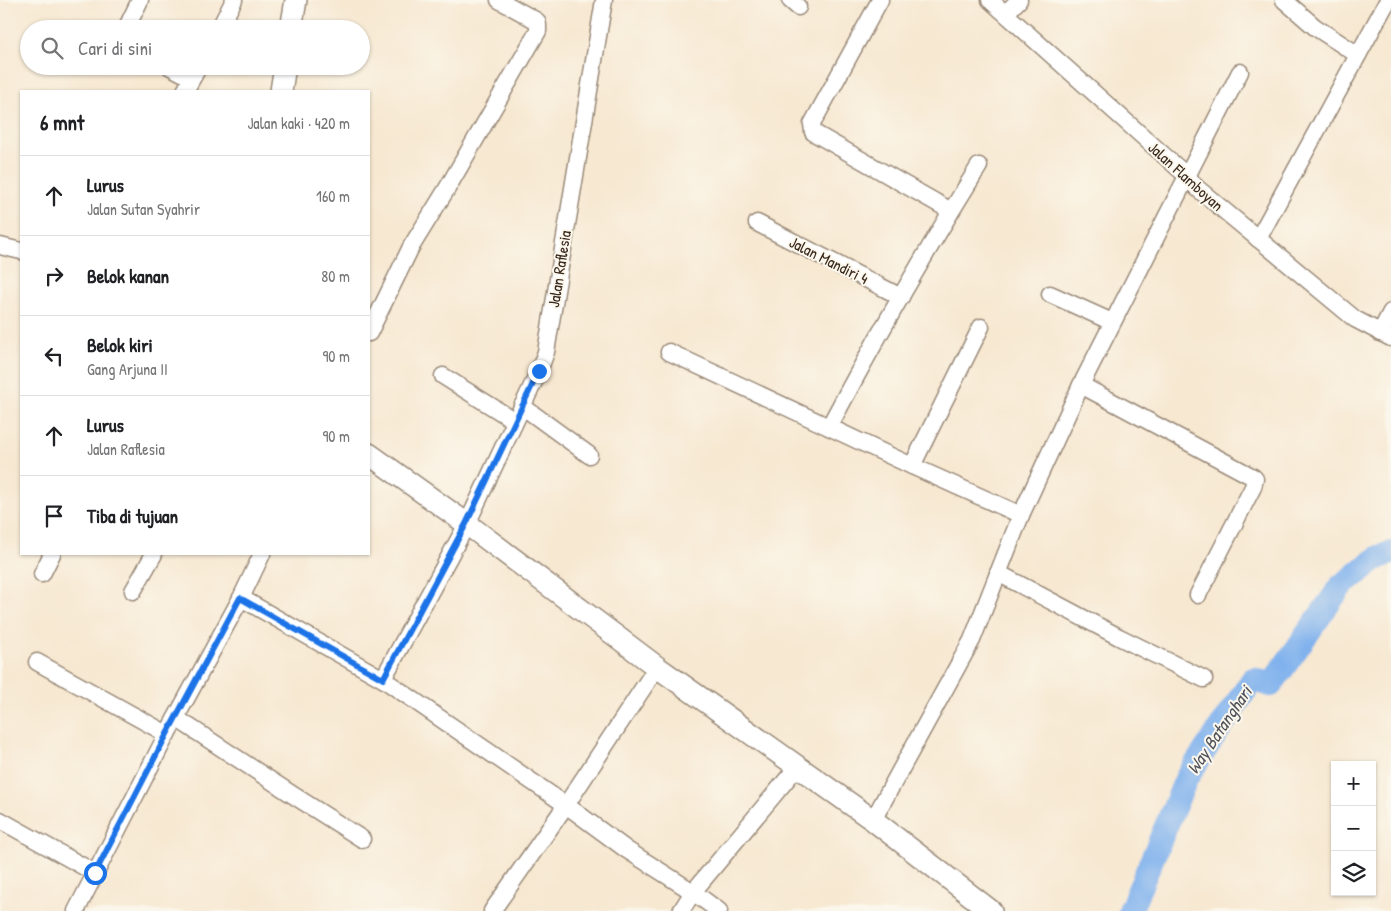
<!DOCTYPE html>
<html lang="id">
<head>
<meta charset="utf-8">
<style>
	body { margin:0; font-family:"Patrick Hand",sans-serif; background:#f2f2f2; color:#202124 }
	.controls { position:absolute; right:15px; bottom:15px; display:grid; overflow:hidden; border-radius:0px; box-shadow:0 1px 4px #0004 }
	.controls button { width:45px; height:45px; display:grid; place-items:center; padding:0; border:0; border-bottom:1px solid #e0e0e0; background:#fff; color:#202124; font:25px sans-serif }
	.stop { position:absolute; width:15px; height:15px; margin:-11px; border:4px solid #1a73e8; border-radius:50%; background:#fff }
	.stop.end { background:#1a73e8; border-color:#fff; box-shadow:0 1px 5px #0008 }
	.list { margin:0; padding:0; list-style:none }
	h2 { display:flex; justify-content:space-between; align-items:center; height:65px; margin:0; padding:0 20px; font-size:21px }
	h2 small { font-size:16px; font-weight:400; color:#757577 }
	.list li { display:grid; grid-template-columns:32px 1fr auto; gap:15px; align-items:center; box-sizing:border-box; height:80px; padding:0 20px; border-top:1px solid #e0e0e0 }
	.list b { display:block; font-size:19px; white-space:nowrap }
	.list p { margin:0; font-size:16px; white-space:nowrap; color:#757577 }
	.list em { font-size:16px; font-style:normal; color:#757577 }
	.icon { flex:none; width:28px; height:28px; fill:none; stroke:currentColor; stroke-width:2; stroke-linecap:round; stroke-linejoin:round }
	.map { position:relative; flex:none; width:1391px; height:911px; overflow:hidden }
	.search { position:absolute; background:#fff; box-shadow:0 1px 4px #0004; left:20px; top:20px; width:350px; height:55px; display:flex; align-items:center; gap:12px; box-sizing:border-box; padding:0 18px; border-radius:28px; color:#757577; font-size:19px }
	.panel { position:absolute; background:#fff; box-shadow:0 1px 4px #0004; left:20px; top:90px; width:350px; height:465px; border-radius:0px }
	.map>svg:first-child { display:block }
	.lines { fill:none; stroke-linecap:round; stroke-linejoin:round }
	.river { stroke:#81b2ed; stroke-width:24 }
	.minor-casing { stroke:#998978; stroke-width:19 }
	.major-casing { stroke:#998978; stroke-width:24 }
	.minor { stroke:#fff; stroke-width:16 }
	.major { stroke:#fff; stroke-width:21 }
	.route { stroke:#1a73e8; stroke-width:6 }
	.labels { text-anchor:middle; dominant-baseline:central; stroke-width:4; stroke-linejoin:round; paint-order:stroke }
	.street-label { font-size:16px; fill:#3b2a1e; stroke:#fbf7ec }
	.water-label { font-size:18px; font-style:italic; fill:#50535c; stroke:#fbf7ec }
</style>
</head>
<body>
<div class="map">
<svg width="1391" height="911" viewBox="0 0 1391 911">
	<rect width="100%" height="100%" fill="#fbf7ec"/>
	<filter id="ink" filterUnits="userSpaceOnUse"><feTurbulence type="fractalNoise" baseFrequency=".02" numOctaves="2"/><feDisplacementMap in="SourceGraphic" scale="10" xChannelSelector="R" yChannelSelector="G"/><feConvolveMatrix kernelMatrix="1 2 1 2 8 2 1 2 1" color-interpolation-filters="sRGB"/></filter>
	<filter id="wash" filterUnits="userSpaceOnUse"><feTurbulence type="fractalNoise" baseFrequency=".0096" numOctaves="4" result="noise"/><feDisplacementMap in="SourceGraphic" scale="20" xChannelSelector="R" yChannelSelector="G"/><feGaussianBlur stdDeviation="1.12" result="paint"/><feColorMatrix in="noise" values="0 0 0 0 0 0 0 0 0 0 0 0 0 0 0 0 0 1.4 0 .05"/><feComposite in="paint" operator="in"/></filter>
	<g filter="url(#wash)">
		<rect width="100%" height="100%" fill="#f7e8d1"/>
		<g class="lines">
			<polyline class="river" points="1130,911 1187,777 1253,679 1271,685 1341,586 1379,557 1391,553"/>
		</g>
	</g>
	<g filter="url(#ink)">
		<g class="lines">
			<defs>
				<g id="minor">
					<polyline points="790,0 798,7"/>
					<polyline points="880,0 812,124 813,132 816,134 951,211"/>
					<polyline points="990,0 1187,176 1197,188 1355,319 1391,338"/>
					<polyline points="1284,0 1315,27 1358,55"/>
					<polyline points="1006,13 1019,0"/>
					<polyline points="126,29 140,0"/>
					<polyline points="219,29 234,0"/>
					<polyline points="169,66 192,78"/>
					<polyline points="185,91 199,66"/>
					<polyline points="757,223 901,297"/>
					<polyline points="1258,239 1388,0"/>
					<polyline points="0,246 21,251"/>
					<polyline points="1050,294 1112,322"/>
					<polyline points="369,333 411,247 448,187 538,31 538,25 537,21 499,0"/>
					<polyline points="1380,333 1391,312"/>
					<polyline points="669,352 912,466 1021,515"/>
					<polyline points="443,376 515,421"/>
					<polyline points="1081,385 1253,477 1255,479 1253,487 1198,595"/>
					<polyline points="522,406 589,455"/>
					<path d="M829 427C876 338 926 251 979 166"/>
					<polyline points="912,466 981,327"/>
					<polyline points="998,573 1119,637 1204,679"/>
					<polyline points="42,574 52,554"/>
					<polyline points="133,591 154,554"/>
					<polyline points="241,598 383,679 566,805 627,850 693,892 719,911"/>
					<polyline points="37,662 167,734"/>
					<polyline points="383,679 467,524 539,371 546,352 604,0"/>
					<polyline points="176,718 293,795 362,839"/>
					<polyline points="0,820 95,873"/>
					<polyline points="873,820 972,640 1021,515 1081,385 1240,72"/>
					<polyline points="76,911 167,734 241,598 262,554"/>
					<polyline points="492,911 566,805 657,667"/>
					<polyline points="681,911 693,892 798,766"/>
				</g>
				<g id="major">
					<polyline points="291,29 296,0"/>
					<polyline points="281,91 285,66"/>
					<polyline points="369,454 467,524 657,667 873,820 991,911"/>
				</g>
			</defs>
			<use href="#minor" class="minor-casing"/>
			<use href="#major" class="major-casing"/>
			<use href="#minor" class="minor"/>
			<use href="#major" class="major"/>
		</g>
	</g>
	<g class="lines" filter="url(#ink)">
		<polyline class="route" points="95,873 167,734 240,598 383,679 466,524 539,371"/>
	</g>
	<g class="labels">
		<g class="street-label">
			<text transform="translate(1186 176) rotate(42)">Jalan Flamboyan</text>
			<text transform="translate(829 260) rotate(27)">Jalan Mandiri 4</text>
			<text transform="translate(559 269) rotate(-81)">Jalan Raflesia</text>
		</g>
		<g class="water-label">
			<text transform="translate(1219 730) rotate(-56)">Way Batanghari</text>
		</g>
	</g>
</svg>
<div class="controls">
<button>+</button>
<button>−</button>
<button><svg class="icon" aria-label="layers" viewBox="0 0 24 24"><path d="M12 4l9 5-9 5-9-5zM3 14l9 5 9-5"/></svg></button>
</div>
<div class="stop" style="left:95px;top:873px"></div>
<div class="stop end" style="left:539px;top:371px"></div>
<div class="search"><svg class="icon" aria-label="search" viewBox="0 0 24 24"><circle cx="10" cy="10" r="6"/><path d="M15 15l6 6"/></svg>Cari di sini</div>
<section class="panel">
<h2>6 mnt<small>Jalan kaki · 420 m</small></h2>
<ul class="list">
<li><svg class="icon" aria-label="ahead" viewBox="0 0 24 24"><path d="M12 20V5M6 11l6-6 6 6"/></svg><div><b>Lurus</b><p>Jalan Sutan Syahrir</p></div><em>160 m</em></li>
<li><svg class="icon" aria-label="right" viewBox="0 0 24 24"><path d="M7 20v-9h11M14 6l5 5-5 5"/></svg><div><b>Belok kanan</b></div><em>80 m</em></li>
<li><svg class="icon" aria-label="left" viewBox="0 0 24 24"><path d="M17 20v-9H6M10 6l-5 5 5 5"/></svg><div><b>Belok kiri</b><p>Gang Arjuna II</p></div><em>90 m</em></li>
<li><svg class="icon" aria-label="ahead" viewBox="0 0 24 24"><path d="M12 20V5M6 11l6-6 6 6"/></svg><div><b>Lurus</b><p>Jalan Raflesia</p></div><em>90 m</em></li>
<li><svg class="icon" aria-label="arrive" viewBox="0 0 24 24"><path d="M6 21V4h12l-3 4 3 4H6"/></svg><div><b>Tiba di tujuan</b></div></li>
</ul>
</section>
</div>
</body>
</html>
